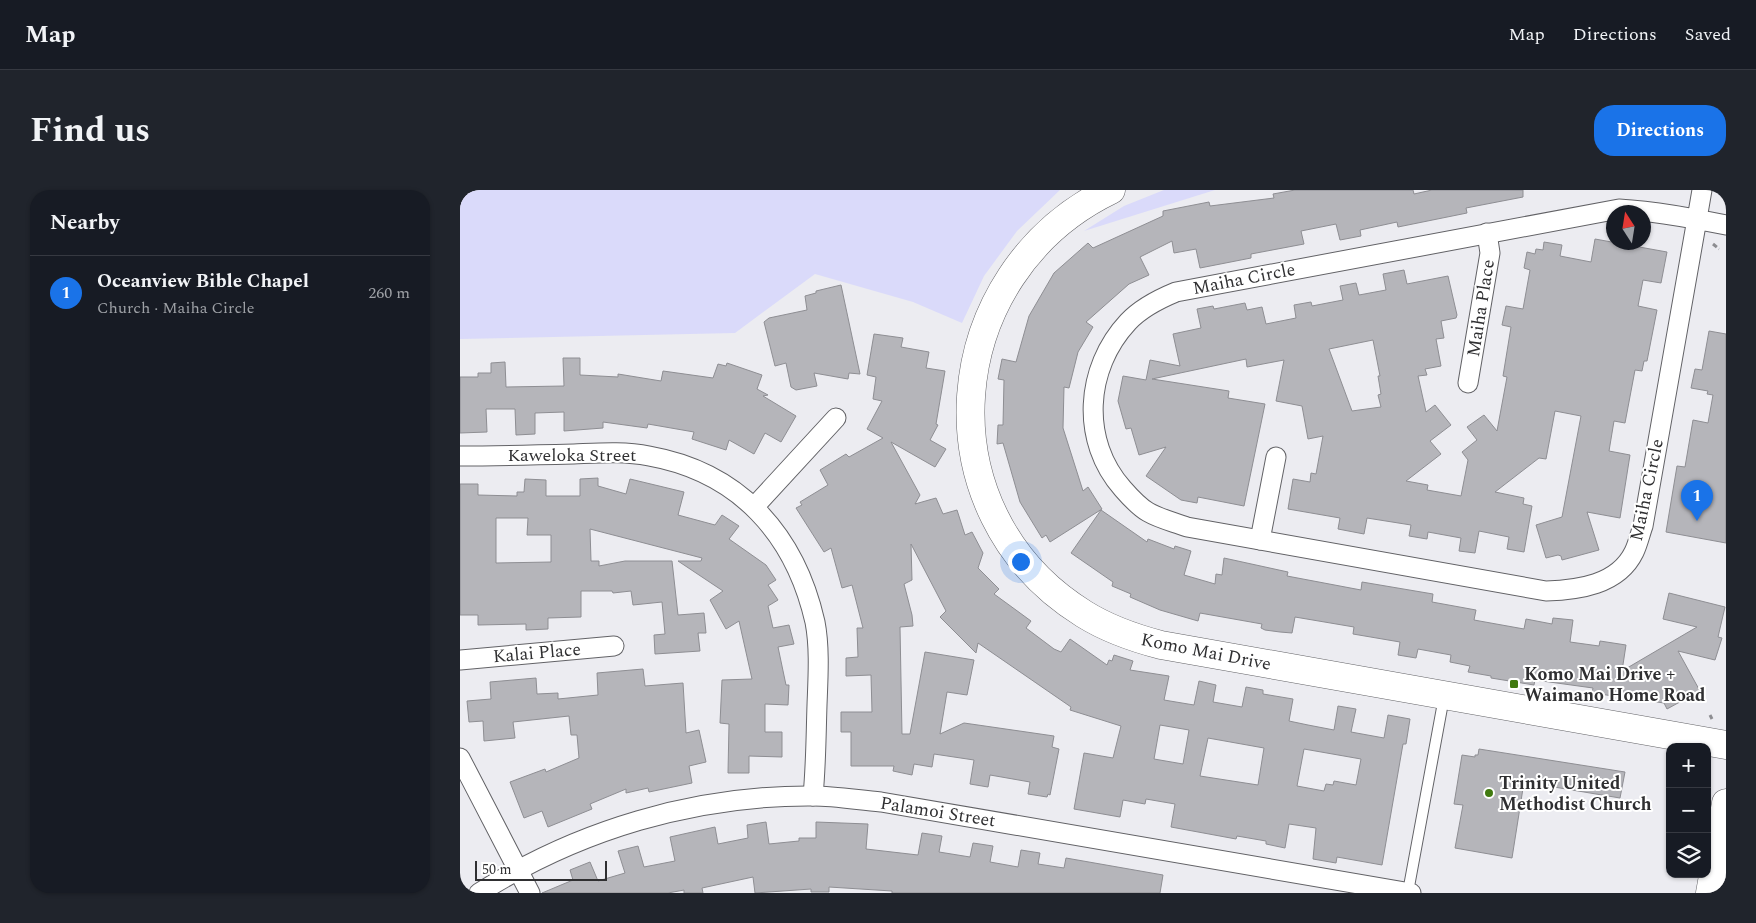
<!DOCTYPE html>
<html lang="en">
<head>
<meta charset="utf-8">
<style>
	body { margin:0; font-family:Spectral,serif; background:#20242c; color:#f1f3f6 }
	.controls { position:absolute; right:15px; bottom:15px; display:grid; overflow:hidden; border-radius:10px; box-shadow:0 1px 4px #0004 }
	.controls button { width:45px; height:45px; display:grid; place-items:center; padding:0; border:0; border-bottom:1px solid #363941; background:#171b24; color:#f1f3f6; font:25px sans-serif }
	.compass { position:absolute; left:1146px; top:15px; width:45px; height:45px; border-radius:50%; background:#171b24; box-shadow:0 1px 4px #0004; rotate:348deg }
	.scale { position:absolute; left:15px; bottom:12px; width:132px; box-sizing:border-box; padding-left:5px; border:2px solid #2f2f31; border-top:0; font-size:14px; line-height:18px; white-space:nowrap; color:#2f2f31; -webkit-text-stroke:4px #fff; paint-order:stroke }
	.you { position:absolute; left:560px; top:371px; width:18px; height:18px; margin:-12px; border:4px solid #fff; border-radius:50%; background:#1a73e8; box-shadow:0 0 0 8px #1a73e833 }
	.badge { display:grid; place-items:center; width:32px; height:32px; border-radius:50%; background:#1a73e8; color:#fff; font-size:16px; font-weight:700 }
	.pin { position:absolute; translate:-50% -41px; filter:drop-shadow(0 1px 2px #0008) }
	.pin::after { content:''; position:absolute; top:26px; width:18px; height:15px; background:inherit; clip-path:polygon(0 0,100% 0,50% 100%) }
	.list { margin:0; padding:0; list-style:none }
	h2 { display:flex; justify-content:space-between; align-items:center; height:65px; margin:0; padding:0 20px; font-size:21px }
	h2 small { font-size:16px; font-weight:400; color:#9ea1a6 }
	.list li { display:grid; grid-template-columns:32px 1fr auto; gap:15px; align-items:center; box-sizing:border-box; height:75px; padding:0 20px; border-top:1px solid #363941 }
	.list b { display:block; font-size:19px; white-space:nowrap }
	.list p { margin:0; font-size:16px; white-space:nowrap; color:#9ea1a6 }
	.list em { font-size:16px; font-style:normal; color:#9ea1a6 }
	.icon { flex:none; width:28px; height:28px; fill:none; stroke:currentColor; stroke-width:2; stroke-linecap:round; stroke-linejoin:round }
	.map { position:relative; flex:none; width:1266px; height:703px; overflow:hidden; border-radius:20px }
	header { display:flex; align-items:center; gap:30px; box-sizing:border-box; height:70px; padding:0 25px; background:#171b24; border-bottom:1px solid #363941 }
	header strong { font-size:24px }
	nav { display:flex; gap:28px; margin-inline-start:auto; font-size:18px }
	.intro { display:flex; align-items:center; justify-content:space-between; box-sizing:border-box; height:120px; padding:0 30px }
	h1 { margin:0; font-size:35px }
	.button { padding:12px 22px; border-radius:20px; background:#1a73e8; color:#fff; font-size:18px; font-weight:700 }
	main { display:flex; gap:30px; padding:0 30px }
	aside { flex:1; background:#171b24; border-radius:20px; box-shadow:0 1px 4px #0004 }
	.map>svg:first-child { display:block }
	.green { fill:#dadafa }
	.building { fill:#b5b5ba; stroke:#8e8e93; fill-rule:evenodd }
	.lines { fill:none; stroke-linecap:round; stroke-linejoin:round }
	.lane-casing { stroke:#626266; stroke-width:12 }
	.street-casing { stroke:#626266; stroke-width:21 }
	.secondary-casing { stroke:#626266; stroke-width:29 }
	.path { stroke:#8d8d91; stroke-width:3; stroke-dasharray:5 2.5; stroke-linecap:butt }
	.lane { stroke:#fff; stroke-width:10 }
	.street { stroke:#fff; stroke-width:19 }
	.secondary { stroke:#fff; stroke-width:28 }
	.poi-dot { fill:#417a10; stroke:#fff; stroke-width:2 }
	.labels { text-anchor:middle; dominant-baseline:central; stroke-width:4; stroke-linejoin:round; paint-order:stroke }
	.street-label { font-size:18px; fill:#2f2f31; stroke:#fff }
	.poi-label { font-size:18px; font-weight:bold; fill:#2f2f31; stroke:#fff; text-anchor:start }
</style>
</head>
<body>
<header>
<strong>Map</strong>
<nav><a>Map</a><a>Directions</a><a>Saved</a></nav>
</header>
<div class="intro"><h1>Find us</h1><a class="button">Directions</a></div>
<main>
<aside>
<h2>Nearby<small></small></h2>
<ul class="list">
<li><span class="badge">1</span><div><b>Oceanview Bible Chapel</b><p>Church · Maiha Circle</p></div><em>260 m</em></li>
</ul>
</aside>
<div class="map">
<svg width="1266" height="703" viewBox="0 0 1266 703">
	<rect width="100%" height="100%" fill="#ececf1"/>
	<g class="green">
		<polygon points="0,0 600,0 557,41 524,86 502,133 453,112 355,84 275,143 0,149"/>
		<polygon points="704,0 755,0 624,41 664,16"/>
	</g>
	<g class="building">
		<polygon points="835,0 953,0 954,4 972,0 1063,0 1063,7 1006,18 1007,23 938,37 937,32 900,40 901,46 880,50 876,34 841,41 844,54 791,64 791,68 740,78 736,59 714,63 712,51 680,67 689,85 669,94 626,132 633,137 618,162 609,198 604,197 603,238 623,301 628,297 642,319 590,352 586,345 582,348 560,312 543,253 537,254 538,235 543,235 544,190 538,189 542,169 556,172 569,126 594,83 628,53 633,58 703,26 703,21 749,12 750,16 814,8 813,4"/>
		<path d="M1135 49 1207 62 1201 93 1183 90 1178 116 1197 120 1187 171H1184L1182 181 1175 180 1165 233 1154 231 1149 261 1170 265 1160 328 1127 322 1139 360 1102 370 1101 366 1098 365 1086 368 1076 335 1102 327 1121 226 1095 221 1086 269 1079 268 1035 302 1064 308 1063 314 1072 316 1064 362 1047 359 1049 347 1019 341 1015 363 999 361 1001 348 968 342 967 349 949 346 951 335 907 328 904 344 878 339 880 328 828 319 833 289 850 292 851 283 856 284 863 246 848 249 842 216 816 211 824 170 787 177 786 169 692 189 769 201 768 208 805 214 784 316 738 307 737 313 721 310 686 286 706 257 679 265 671 238 666 239 658 211 663 186 686 190 690 170 720 176 713 144 741 138 737 119 753 116 754 119 785 113 787 120 802 117 806 134 836 128 834 115 851 112 852 116 883 110 880 96 896 93 899 105 926 100 923 84 944 80 947 94 988 86 997 125 996 128 981 131 984 148 976 149 981 176 965 179 967 185 958 186 966 222 975 215 991 235 970 251 981 264 946 291 968 295 967 300 1001 306 1008 270 1002 262 1017 250 1007 237 1024 225 1037 241 1047 187 1043 186 1051 137 1042 135 1046 116 1063 119 1070 80 1064 78 1067 62 1075 64 1076 59 1083 60 1084 52 1102 55 1100 66 1131 72ZM913 150 920 186H918L921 204 918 205 921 217 892 221 869 159Z"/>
		<polygon points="381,95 400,184 389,183 388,189 354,183 357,196 336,200 331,197 326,173 315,176 304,132 309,128 347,120 345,106 356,103 356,101"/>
		<polygon points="1249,141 1266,144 1266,353 1206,342 1217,276 1225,277 1233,230 1248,233 1253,205 1247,204 1248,201 1231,198 1235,179 1242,180"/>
		<path d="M414 144 443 148 441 157 469 162 466 178 485 181 476 234 478 235 470 250 486 259 475 277 431 252 460 305 455 314 476 308 483 324 497 320 505 345 512 342 523 363 518 378 539 399 534 404 571 431 566 438 594 459 601 462 610 449 647 475 649 470 652 471 654 465 673 471 670 480 709 486 704 510 734 515 739 491 756 495 753 512 782 517 786 497 803 500V504L833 509 829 531 848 535 874 540 878 516 896 519 891 542 924 548 928 525 950 529 946 554H943L922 675 877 667 876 673 853 669 856 638 829 634 825 658 806 654V651L777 646 776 649 711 637 715 614 686 609 685 614 663 610 660 627 614 619 624 563 653 568 661 536 610 520 611 517 518 453 516 463 480 427 486 421 451 354 452 390 444 394 452 425 453 436 440 437 442 544H450L465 462 514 470 507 505 487 502 480 544 504 533 594 546 592 557 599 559 590 605 588 604 587 607 568 604 570 592 530 585 528 597 510 594 514 570 474 564 472 577 454 574 452 585 433 581 434 576H391V542H381V522H412L411 485 386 486V468L398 467 397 438H403L392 395 382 398 371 358 364 362 336 318 342 315 340 312 368 295 360 280 386 264 389 267 423 248 407 239 422 211 413 209 416 187 407 185ZM700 535 729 540 723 574 694 569ZM748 548 804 558 798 595 740 586ZM844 559 901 569 896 595 874 591 873 595 866 594 864 601 837 596Z"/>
		<polygon points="103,168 120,168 120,185 158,187 158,184 201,191 203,181 253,188 258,174 266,176 267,173 302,185 297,199 308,205 303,206 336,226 321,252 305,243 294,264 269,250 266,260 232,249 234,242 188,234 187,238 143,232 143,238 104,241 104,222 75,223 75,244 56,245 55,219 26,219 27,242 0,243 0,187 18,187 18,183 31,183 31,173 45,172 46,197 104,196"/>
		<path d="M138 288V296L166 304 170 289 224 302 218 325 255 335 262 325 279 336 269 349 306 375 316 390 308 395 318 410 308 416 313 438 329 435 334 454 318 457 326 495H329L328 515 305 514V542H322V567L289 566V583H268L269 534 260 533 262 490 292 489 279 431 266 439 250 410 263 401 218 371H241L242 368 130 339 131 371H139V376L165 371H212L218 425 244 423 246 443H238L240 461 195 464 194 445 205 444 202 412 173 415 171 401 153 403 152 401H121V427L88 428V439L66 440V434L18 435V425H0V294H18V305L57 306V302H64L65 289 86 290V306H120V289ZM36 328H68L67 345H91V372L36 373Z"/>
		<polygon points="641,320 687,352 688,349 714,359 715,356 731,361 724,385 755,394 756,384 762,385 764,368 828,382 827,386 901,400 902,392 973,404 972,412 1016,420 1014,430 1064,439 1066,429 1092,434 1093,428 1113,430 1110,452 1139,456 1140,451 1166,455 1162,481 1237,437 1203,429 1209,403 1265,417 1258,447 1262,448 1255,470 1218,461 1240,501 1207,519 1204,513 1132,503 1133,498 1075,490 1074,495 1031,488 1031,486 1008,482 1010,476 990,472 991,465 958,459 956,468 938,465 940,452 893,444 894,437 835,427 832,443 820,442 805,440 801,438 802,434 740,423 738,431 700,420 670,407 671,404 652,396 653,392 611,363"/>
		<polygon points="183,479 185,496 223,493 226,543 239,540 246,572 229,576 232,593 189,602 188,598 166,603 166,599 130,614 132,619 88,637 82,621 64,628 50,592 85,579 86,582 119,568 117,545 111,545 109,526 53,532 55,548 24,551 23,531 9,532 7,511 31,509 30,492 76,488 77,504 98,503 98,509 138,505 137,483"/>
		<polygon points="1019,559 1165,582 1160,608 1064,592 1052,668 995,658 1003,615 994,614 1002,565 1015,567 1015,565 1018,565"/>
		<polygon points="306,632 309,654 339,651 339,648 356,648 356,632 408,634 406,659 458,665 462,643 482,646 479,662 510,667 513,653 533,656 530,672 558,677 561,660 580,663 578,674 604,678 606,668 703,685 700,703 432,703 432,701 369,697 369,702 351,702 351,699 295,703 293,687 242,698 243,703 224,703 224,700 208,703 82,703 113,690 110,680 130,672 138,691 165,683 158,661 178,656 184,677 215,671 210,647 255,637 258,654 288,648 287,635"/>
	</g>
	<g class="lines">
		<defs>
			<polyline id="lane" points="948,702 984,507"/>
			<g id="street">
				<path d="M1242 0 1237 29 1183 336C1180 344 1178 354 1174 362 1158 395 1118 400 1086 401L727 337C714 332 700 329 688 322 679 317 670 307 663 299 620 251 625 178 668 132 681 118 699 109 716 102L1159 19C1195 21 1231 28 1266 35"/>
				<polyline points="1008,193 1030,63 1027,43"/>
				<path d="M0 266C38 266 76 265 114 264 139 263 164 261 189 266 279 282 335 344 355 432 360 458 358 488 357 515 356 545 356 575 353 606"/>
				<polyline points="295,316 376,228"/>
				<polyline points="800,350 816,267"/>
				<polyline points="0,470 154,456"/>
				<polyline points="0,568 70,703"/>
				<path d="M19 703C118 640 235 605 353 606 375 606 398 610 421 612L951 703"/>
			</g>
			<g id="secondary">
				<path d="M651 0C479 83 459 322 624 424 648 439 674 448 701 455L1266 555"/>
				<polyline points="1250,703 1266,613"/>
			</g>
		</defs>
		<use href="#lane" class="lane-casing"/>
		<use href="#street" class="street-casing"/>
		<use href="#secondary" class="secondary-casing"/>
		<g class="path">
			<polyline points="1253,54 1259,59"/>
			<polyline points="1250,525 1252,529"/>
		</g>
		<use href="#lane" class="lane"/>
		<use href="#street" class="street"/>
		<use href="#secondary" class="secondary"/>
	</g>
	<g class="poi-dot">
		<rect x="1049" y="489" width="10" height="10" rx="2.5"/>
		<circle cx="1029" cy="603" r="5"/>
	</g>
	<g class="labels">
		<g class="street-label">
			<text transform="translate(784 89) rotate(-11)">Maiha Circle</text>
			<text transform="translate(1021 118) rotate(-81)">Maiha Place</text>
			<text x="112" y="265">Kaweloka Street</text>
			<text transform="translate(1187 300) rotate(-78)">Maiha Circle</text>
			<text transform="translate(746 462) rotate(11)">Komo Mai Drive</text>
			<text transform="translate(77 463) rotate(-5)">Kalai Place</text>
			<text transform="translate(478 622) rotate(9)">Palamoi Street</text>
		</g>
		<g class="poi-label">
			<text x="1064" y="484">Komo Mai Drive +<tspan x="1064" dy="21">Waimano Home Road</tspan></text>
			<text x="1039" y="593">Trinity United<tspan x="1039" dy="21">Methodist Church</tspan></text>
		</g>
	</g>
</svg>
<div class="controls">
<button>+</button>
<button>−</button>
<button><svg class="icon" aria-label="layers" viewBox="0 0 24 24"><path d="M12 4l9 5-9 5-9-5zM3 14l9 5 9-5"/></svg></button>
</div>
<svg class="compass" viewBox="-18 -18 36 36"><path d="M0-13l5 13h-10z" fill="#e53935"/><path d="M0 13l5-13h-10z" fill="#9ea1a6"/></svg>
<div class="scale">50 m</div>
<div class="you"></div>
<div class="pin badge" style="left:1237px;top:331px">1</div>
</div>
</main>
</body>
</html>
